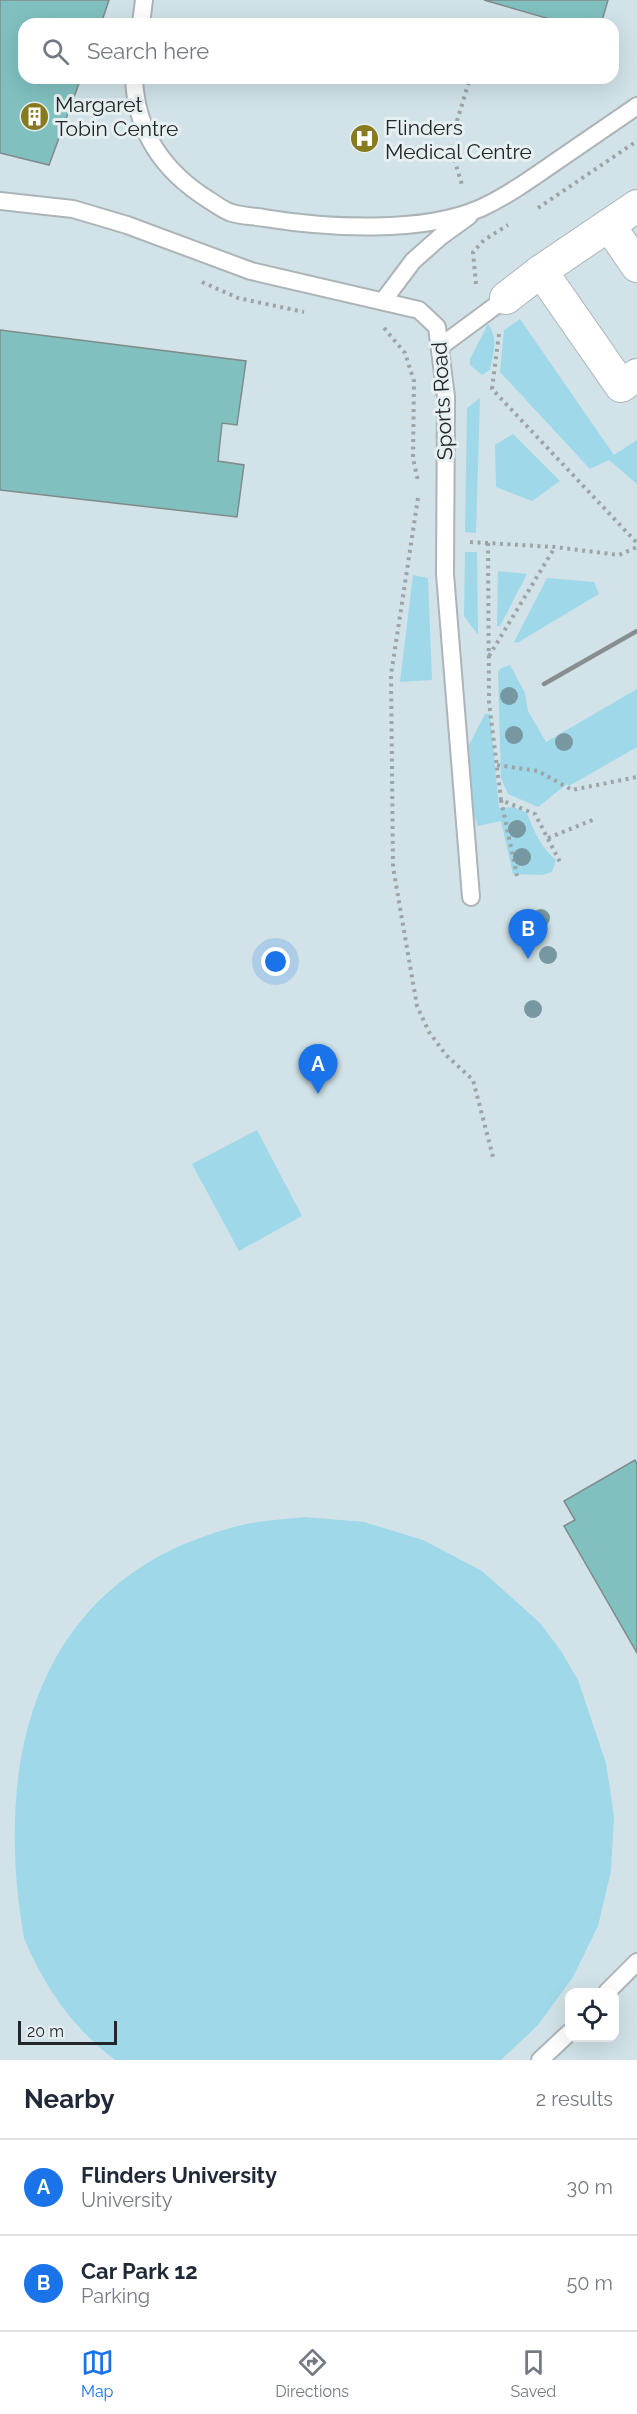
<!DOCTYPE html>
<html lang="en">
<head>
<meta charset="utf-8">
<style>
	body { margin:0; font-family:Raleway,sans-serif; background:#f2f2f3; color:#1f2937 }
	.controls { position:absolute; right:18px; bottom:18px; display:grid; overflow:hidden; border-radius:12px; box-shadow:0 6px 24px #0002 }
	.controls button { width:54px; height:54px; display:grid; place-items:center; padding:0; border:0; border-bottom:2px solid #e0e1e3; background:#fff; color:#1f2937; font:30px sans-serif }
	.scale { position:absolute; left:18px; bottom:15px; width:99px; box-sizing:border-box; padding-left:6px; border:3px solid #232627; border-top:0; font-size:16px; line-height:21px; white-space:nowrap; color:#232627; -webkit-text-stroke:4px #e6eff2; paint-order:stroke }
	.you { position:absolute; left:276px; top:962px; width:21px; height:21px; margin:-15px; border:4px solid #fff; border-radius:50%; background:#1a73e8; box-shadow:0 0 0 9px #1a73e833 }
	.badge { display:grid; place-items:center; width:39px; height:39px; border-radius:50%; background:#1a73e8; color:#fff; font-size:20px; font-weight:700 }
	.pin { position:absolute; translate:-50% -50px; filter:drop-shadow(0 2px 3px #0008) }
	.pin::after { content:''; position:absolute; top:32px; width:21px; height:18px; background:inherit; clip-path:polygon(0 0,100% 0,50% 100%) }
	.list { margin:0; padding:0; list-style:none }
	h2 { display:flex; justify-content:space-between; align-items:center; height:78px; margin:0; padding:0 24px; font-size:26px }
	h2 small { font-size:20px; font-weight:400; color:#747a83 }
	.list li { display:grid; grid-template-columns:39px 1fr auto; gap:18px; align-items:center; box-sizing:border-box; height:96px; padding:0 24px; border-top:2px solid #e0e1e3 }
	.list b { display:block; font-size:22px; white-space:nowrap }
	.list p { margin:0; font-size:20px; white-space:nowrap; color:#747a83 }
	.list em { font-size:20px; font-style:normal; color:#747a83 }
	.icon { flex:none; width:33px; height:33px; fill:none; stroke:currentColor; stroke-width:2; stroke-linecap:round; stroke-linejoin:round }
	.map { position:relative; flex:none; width:637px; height:2060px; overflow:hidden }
	.search { position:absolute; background:#fff; box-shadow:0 6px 24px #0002; left:18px; right:18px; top:18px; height:66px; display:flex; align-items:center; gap:15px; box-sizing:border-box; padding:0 21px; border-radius:18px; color:#747a83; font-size:22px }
	.sheet { height:270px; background:#fff }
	nav { display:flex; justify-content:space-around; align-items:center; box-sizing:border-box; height:84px; border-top:2px solid #e0e1e3; background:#fff; font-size:16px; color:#747a83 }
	nav a { display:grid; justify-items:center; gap:3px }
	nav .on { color:#1a73e8 }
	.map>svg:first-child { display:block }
	.built { fill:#d1e3e8; fill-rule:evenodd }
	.green { fill:#9fd8e9 }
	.building { fill:#80c1c0; stroke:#818a8a; stroke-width:1.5 }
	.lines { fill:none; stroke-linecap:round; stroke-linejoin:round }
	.service-casing { stroke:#acb4b7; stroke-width:20 }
	.minor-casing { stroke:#acb4b7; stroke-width:34 }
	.path { stroke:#9da4a6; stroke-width:4; stroke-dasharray:3 4.5; stroke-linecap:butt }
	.service { stroke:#fff; stroke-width:16 }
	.minor { stroke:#fff; stroke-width:32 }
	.rail { stroke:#888e90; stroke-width:4.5 }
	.tree { fill:#7898a1 }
	.labels { text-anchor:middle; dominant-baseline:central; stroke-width:6; stroke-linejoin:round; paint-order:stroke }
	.poi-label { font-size:21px; fill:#232627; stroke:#e6eff2; text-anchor:start }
	.street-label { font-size:21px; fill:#232627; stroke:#e6eff2 }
</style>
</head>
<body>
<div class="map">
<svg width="637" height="2060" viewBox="0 0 637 2060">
	<rect width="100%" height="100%" fill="#e6eff2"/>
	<path class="built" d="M0 0H637V2060H0ZM24 24H613V78H24ZM570 1992H614V2038H570Z"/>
	<g class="green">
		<polygon points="520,319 614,455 637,440 637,484 609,460 590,469 500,372 504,330"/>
		<path d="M488 324C499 338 493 355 490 370L482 375 470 365V359Z"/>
		<polygon points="480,398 476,533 465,532 467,408"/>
		<polygon points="513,434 560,481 532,501 496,487 495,445"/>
		<polygon points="465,552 477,552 478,635 464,616"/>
		<polygon points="498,571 527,574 500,626 497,626"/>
		<polygon points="413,575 428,578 432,680 400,682"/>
		<polygon points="547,578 594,582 599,594 517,643 514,642"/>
		<polygon points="510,665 525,693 528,711 546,742 637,689 637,747 569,786 567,784 538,807 508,794 501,778 498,672 501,668"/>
		<path d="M485 714H490L499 808 514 807 527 813C535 833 540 846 556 860L552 872 542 875 513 874 501 821 478 826 473 813 469 745Z"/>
		<polygon points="257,1130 302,1216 239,1251 192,1164"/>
		<path d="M305 1517 364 1522 423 1540 482 1571 540 1623 561 1651 578 1680 606 1763 614 1816 611 1871 598 1926 573 1977 538 2025 501 2060H115C73 2028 44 1987 24 1938 0 1800 17 1648 141 1567 171 1547 216 1530 251 1523 269 1520 287 1519 305 1517Z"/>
	</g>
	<g class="building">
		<polygon points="0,0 109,0 101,24 24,24 24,78 81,78 49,165 0,153"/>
		<polygon points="484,0 608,0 601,24 567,24"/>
		<polygon points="0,330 246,361 237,425 222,423 218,461 244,465 237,517 0,490"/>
		<polygon points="635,1460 637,1464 637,1653 564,1526 575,1520 564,1501"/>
	</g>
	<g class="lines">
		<defs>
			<g id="service">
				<polyline points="141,24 144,0"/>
				<path d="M134 78C136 132 164 172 209 200 215 204 222 209 229 212 239 216 253 216 264 218 326 228 423 234 481 208 505 197 528 181 551 165 579 146 608 126 637 106"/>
				<polyline points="0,201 73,209 127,225 251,271 419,310 437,327 446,397 445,574 471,897"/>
				<polyline points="383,301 413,261 440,237 469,216"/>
				<polyline points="441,346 506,298"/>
				<polyline points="607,1992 637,1962"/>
				<polyline points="540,2060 570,2032"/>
			</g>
			<g id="minor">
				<polyline points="637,206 541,271 621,386 637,375"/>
				<polyline points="609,225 637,266"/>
				<polyline points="506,298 541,271"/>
			</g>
		</defs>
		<use href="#service" class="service-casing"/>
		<use href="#minor" class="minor-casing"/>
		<g class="path">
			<polyline points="457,121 470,78"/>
			<polyline points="450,145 462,185"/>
			<polyline points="538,208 637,141"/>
			<polyline points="202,282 238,298 304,312"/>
			<polyline points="476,284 473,252 484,240 508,225"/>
			<polyline points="384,328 405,353 414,381 413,458 418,481"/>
			<polyline points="499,334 492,389 637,543"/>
			<polyline points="418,498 391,675 393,867 417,1006 429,1032 446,1055 473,1080 493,1157"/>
			<polyline points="470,542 555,547 619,555 637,547"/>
			<polyline points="488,543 489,702 501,800 535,814 560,862"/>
			<polyline points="489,656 555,547"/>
			<polyline points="497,765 538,771 572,790 637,777"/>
			<polyline points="501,800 517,876"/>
			<polyline points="548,838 595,819"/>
		</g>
		<use href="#service" class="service"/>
		<use href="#minor" class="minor"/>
		<polyline class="rail" points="544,684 637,631"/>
	</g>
	<g class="tree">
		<circle cx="509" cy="696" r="9"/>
		<circle cx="514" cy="735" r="9"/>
		<circle cx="564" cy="742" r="9"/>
		<circle cx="517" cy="829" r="9"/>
		<circle cx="522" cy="857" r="9"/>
		<circle cx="541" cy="918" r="9"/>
		<circle cx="548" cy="955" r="9"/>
		<circle cx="533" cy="1009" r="9"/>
	</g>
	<defs>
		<symbol id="building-disc" viewBox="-11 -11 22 22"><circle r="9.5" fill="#887a1f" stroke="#e6eff2"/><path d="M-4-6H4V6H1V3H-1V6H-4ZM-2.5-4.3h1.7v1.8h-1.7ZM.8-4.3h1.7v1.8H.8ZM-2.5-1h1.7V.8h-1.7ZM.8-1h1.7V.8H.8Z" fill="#fff"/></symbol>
		<symbol id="hospital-disc" viewBox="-11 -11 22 22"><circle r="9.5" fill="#887a1f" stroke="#e6eff2"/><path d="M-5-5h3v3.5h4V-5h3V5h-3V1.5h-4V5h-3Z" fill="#fff"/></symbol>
	</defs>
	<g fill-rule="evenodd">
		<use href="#building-disc" x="18" y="100" width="33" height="33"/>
		<use href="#hospital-disc" x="348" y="122" width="33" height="33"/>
	</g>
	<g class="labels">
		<g class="poi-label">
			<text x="55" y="104">Margaret<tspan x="55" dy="24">Tobin Centre</tspan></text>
			<text x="385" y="127">Flinders<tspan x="385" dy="24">Medical Centre</tspan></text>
		</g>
		<g class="street-label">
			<text transform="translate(442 401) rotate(-93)">Sports Road</text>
		</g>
	</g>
</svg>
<div class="controls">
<button><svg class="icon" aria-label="locate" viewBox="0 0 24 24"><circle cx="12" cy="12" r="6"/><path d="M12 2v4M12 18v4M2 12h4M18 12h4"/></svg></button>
</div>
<div class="scale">20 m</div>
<div class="you"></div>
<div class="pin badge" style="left:318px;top:1094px">A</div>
<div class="pin badge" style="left:528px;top:959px">B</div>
<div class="search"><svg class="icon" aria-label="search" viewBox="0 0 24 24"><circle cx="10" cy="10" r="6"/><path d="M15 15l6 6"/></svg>Search here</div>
</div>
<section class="sheet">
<h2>Nearby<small>2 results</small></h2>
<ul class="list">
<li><span class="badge">A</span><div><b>Flinders University</b><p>University</p></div><em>30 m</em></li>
<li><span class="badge">B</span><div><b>Car Park 12</b><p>Parking</p></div><em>50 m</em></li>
</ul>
</section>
<nav>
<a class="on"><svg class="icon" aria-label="map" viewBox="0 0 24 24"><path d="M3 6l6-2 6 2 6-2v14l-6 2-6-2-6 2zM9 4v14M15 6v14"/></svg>Map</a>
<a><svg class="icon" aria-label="directions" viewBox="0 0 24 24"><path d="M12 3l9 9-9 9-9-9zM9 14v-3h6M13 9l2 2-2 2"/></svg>Directions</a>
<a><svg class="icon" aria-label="saved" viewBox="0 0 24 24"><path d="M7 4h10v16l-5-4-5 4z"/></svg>Saved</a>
</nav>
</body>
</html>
